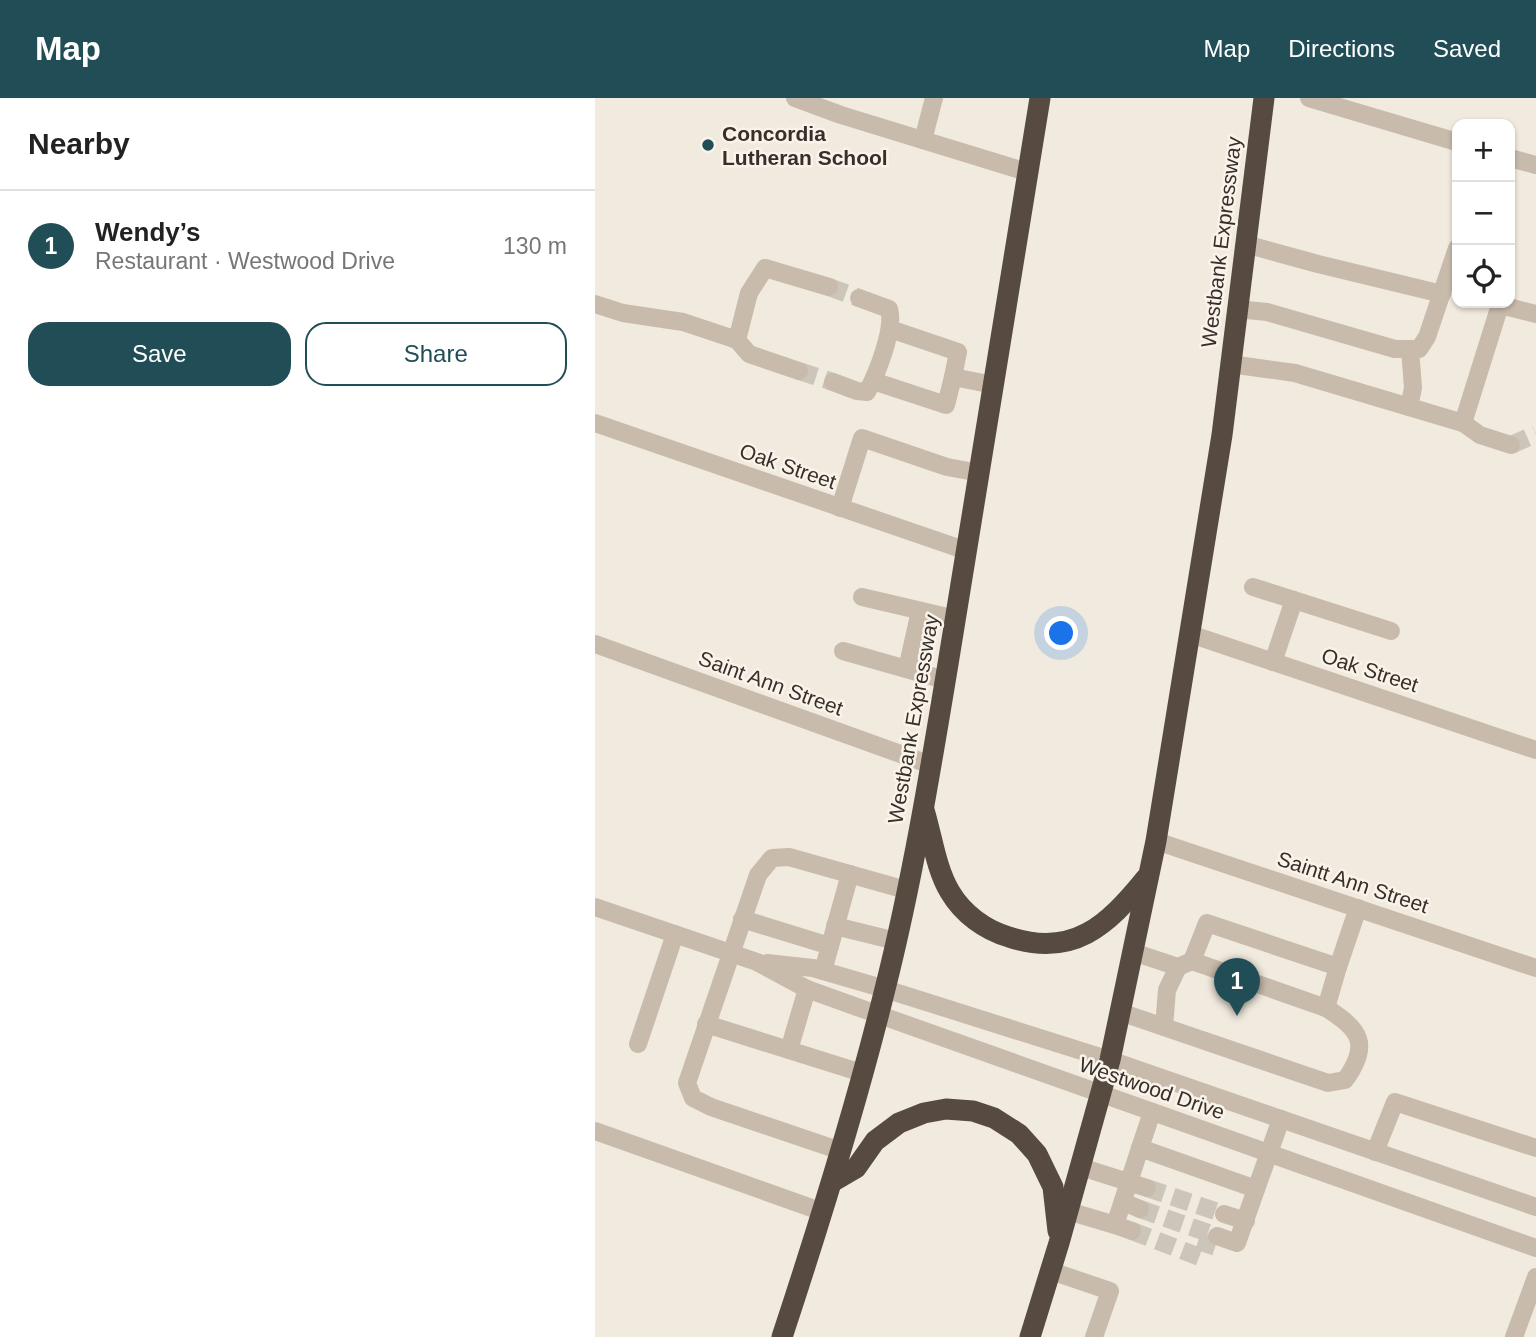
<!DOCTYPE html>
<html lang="en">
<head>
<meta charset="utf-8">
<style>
	body { margin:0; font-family:Arial,sans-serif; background:#f2f2f2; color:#222 }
	.controls { position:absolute; right:21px; top:21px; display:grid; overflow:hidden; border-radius:14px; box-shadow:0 2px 5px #0004 }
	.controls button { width:63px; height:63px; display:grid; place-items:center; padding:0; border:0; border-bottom:2px solid #e0e0e0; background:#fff; color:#222; font:35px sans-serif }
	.you { position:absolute; left:467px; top:536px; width:24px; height:24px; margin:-18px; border:5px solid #fff; border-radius:50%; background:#1a73e8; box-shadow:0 0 0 10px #1a73e833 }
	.badge { display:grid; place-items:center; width:46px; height:46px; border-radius:50%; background:#214e56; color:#fff; font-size:23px; font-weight:700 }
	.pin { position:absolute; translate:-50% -58px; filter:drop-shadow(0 2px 4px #0008) }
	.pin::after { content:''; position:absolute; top:37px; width:24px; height:21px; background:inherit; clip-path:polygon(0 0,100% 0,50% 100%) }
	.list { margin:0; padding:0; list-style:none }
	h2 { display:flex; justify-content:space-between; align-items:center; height:91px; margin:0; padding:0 28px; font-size:30px }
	h2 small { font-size:23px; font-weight:400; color:#767676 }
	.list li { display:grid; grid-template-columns:46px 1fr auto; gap:21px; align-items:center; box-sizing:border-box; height:112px; padding:0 28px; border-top:2px solid #e0e0e0 }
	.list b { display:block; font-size:26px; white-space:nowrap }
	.list p { margin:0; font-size:23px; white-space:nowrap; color:#767676 }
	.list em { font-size:23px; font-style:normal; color:#767676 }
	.actions { display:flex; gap:14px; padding:21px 28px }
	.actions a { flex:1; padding:16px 0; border:2px solid #214e56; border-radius:21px; text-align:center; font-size:24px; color:#214e56 }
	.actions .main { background:#214e56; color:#fff }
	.icon { flex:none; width:38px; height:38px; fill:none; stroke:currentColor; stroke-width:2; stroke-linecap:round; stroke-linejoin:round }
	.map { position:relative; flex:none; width:941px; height:1239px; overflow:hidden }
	header { display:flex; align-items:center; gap:42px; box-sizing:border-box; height:98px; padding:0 35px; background:#214e56; color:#fff }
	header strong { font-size:33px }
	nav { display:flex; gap:38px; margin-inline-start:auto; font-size:24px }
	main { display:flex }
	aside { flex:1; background:#fff }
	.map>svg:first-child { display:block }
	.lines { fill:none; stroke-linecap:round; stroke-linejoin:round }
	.minor-tunnel { stroke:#ccc5ba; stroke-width:18; stroke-dasharray:18 9; stroke-linecap:butt }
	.minor { stroke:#c9bbab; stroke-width:18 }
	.highway { stroke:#574a41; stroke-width:21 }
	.poi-dot { fill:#214e56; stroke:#f9f3ea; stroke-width:2.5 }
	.labels { text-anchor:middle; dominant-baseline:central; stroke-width:5; stroke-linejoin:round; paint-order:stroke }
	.poi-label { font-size:21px; font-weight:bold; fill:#372f2a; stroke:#f9f3ea; text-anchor:start }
	.street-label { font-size:21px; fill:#372f2a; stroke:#f9f3ea }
</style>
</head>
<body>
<header>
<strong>Map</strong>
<nav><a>Map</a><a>Directions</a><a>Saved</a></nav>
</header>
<main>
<aside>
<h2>Nearby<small></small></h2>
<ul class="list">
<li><span class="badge">1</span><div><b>Wendy’s</b><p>Restaurant · Westwood Drive</p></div><em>130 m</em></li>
</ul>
<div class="actions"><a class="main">Save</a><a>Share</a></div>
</aside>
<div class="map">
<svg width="941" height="1239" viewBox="0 0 941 1239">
	<rect width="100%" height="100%" fill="#f1eade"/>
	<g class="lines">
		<g class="minor-tunnel">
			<polyline points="234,189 264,200"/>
			<polyline points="204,273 238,284"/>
			<polyline points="916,347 941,336"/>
			<polyline points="552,1090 629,1116"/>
			<polyline points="545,1111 622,1138"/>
			<polyline points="537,1133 607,1160 615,1136"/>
		</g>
		<g class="minor">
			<polyline points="200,0 246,17 432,74"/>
			<polyline points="714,0 862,44"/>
			<polyline points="328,42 339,0"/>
			<polyline points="915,60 941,67"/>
			<polyline points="650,146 723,166 847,196"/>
			<polyline points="0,206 28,215 88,224 142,242"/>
			<polyline points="642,211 672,214 800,251 824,251 832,239 862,150"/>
			<polyline points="295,231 363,254 358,279"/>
			<polyline points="635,266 700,275 868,325 905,207 941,216"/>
			<polyline points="204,273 154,256 142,242 154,195 170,170 234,189"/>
			<polyline points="278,283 351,307 358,279 399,287"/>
			<path d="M238 284 262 293 272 294C282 276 300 230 294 211L264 200"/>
			<polyline points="814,309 818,290 815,251"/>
			<polyline points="0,325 372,453"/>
			<polyline points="868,325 885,337 916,347"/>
			<polyline points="245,410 267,340 352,369 385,375"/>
			<polyline points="658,489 699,502 678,564"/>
			<polyline points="267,499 361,521"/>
			<polyline points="699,502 796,533"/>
			<polyline points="595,536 941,652"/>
			<polyline points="0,546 336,667"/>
			<polyline points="248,553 350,582"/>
			<polyline points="312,571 325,513"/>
			<polyline points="561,743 941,870"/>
			<polyline points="0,809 162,864 212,891 262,909 941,1150"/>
			<polyline points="147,821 235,848"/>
			<polyline points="240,828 301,843"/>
			<polyline points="597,863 731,910"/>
			<polyline points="172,865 218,870 290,891 515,962 941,1109"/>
			<polyline points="743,869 763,810"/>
			<polyline points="228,873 255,776"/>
			<path d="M525 914 733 985 750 982C776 946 765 931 731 910L743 869 612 825 597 863 583 869 538 854"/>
			<polyline points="111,926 267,975"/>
			<polyline points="569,929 572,892 583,869"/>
			<polyline points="43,946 80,836"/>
			<polyline points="194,952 212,891"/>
			<polyline points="0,1033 228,1114"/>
			<polyline points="545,1050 557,1014"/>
			<polyline points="246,1053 116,1009 98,1000 92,985 163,777 177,760 194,759 311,792"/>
			<polyline points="780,1054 800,1004 941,1050"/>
			<polyline points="486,1069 552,1090"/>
			<polyline points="528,1104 545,1111"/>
			<polyline points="473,1113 520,1127 545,1050 661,1091"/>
			<polyline points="629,1116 651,1123"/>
			<polyline points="520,1127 537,1133"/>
			<polyline points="622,1138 642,1145 686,1021"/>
			<polyline points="456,1173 515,1193 499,1239"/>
			<polyline points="919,1239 941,1179"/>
		</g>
		<g class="highway">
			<path d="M329 712C337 738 341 771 355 794 368 816 390 832 414 839 478 860 512 828 551 780"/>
			<polyline points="237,1084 261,1070 280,1043 304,1025 329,1015 351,1011 378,1013 399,1020 424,1036 442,1056 458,1089 463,1133"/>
			<path d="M187 1239C225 1124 261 1009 290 891 317 784 335 675 353 566 385 378 413 188 445 0"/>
			<polyline points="435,1239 464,1145 515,962 561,743 627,337 669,0"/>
		</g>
	</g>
	<circle class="poi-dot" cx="113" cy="47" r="7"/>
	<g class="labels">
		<g class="poi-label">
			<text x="127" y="35">Concordia<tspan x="127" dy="24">Lutheran School</tspan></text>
		</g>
		<g class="street-label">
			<text transform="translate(626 144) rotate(-83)">Westbank Expressway</text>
			<text transform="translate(193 368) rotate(19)">Oak Street</text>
			<text transform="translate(775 572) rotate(18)">Oak Street</text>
			<text transform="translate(176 585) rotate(20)">Saint Ann Street</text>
			<text transform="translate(318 621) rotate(-80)">Westbank Expressway</text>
			<text transform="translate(758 784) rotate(18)">Saintt Ann Street</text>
			<text transform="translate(557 990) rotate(19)">Westwood Drive</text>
		</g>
	</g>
</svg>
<div class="controls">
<button>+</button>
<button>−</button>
<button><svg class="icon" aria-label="locate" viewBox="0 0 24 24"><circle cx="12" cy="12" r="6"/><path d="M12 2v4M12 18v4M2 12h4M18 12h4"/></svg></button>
</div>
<div class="you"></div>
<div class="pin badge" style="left:642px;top:918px">1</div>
</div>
</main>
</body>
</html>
